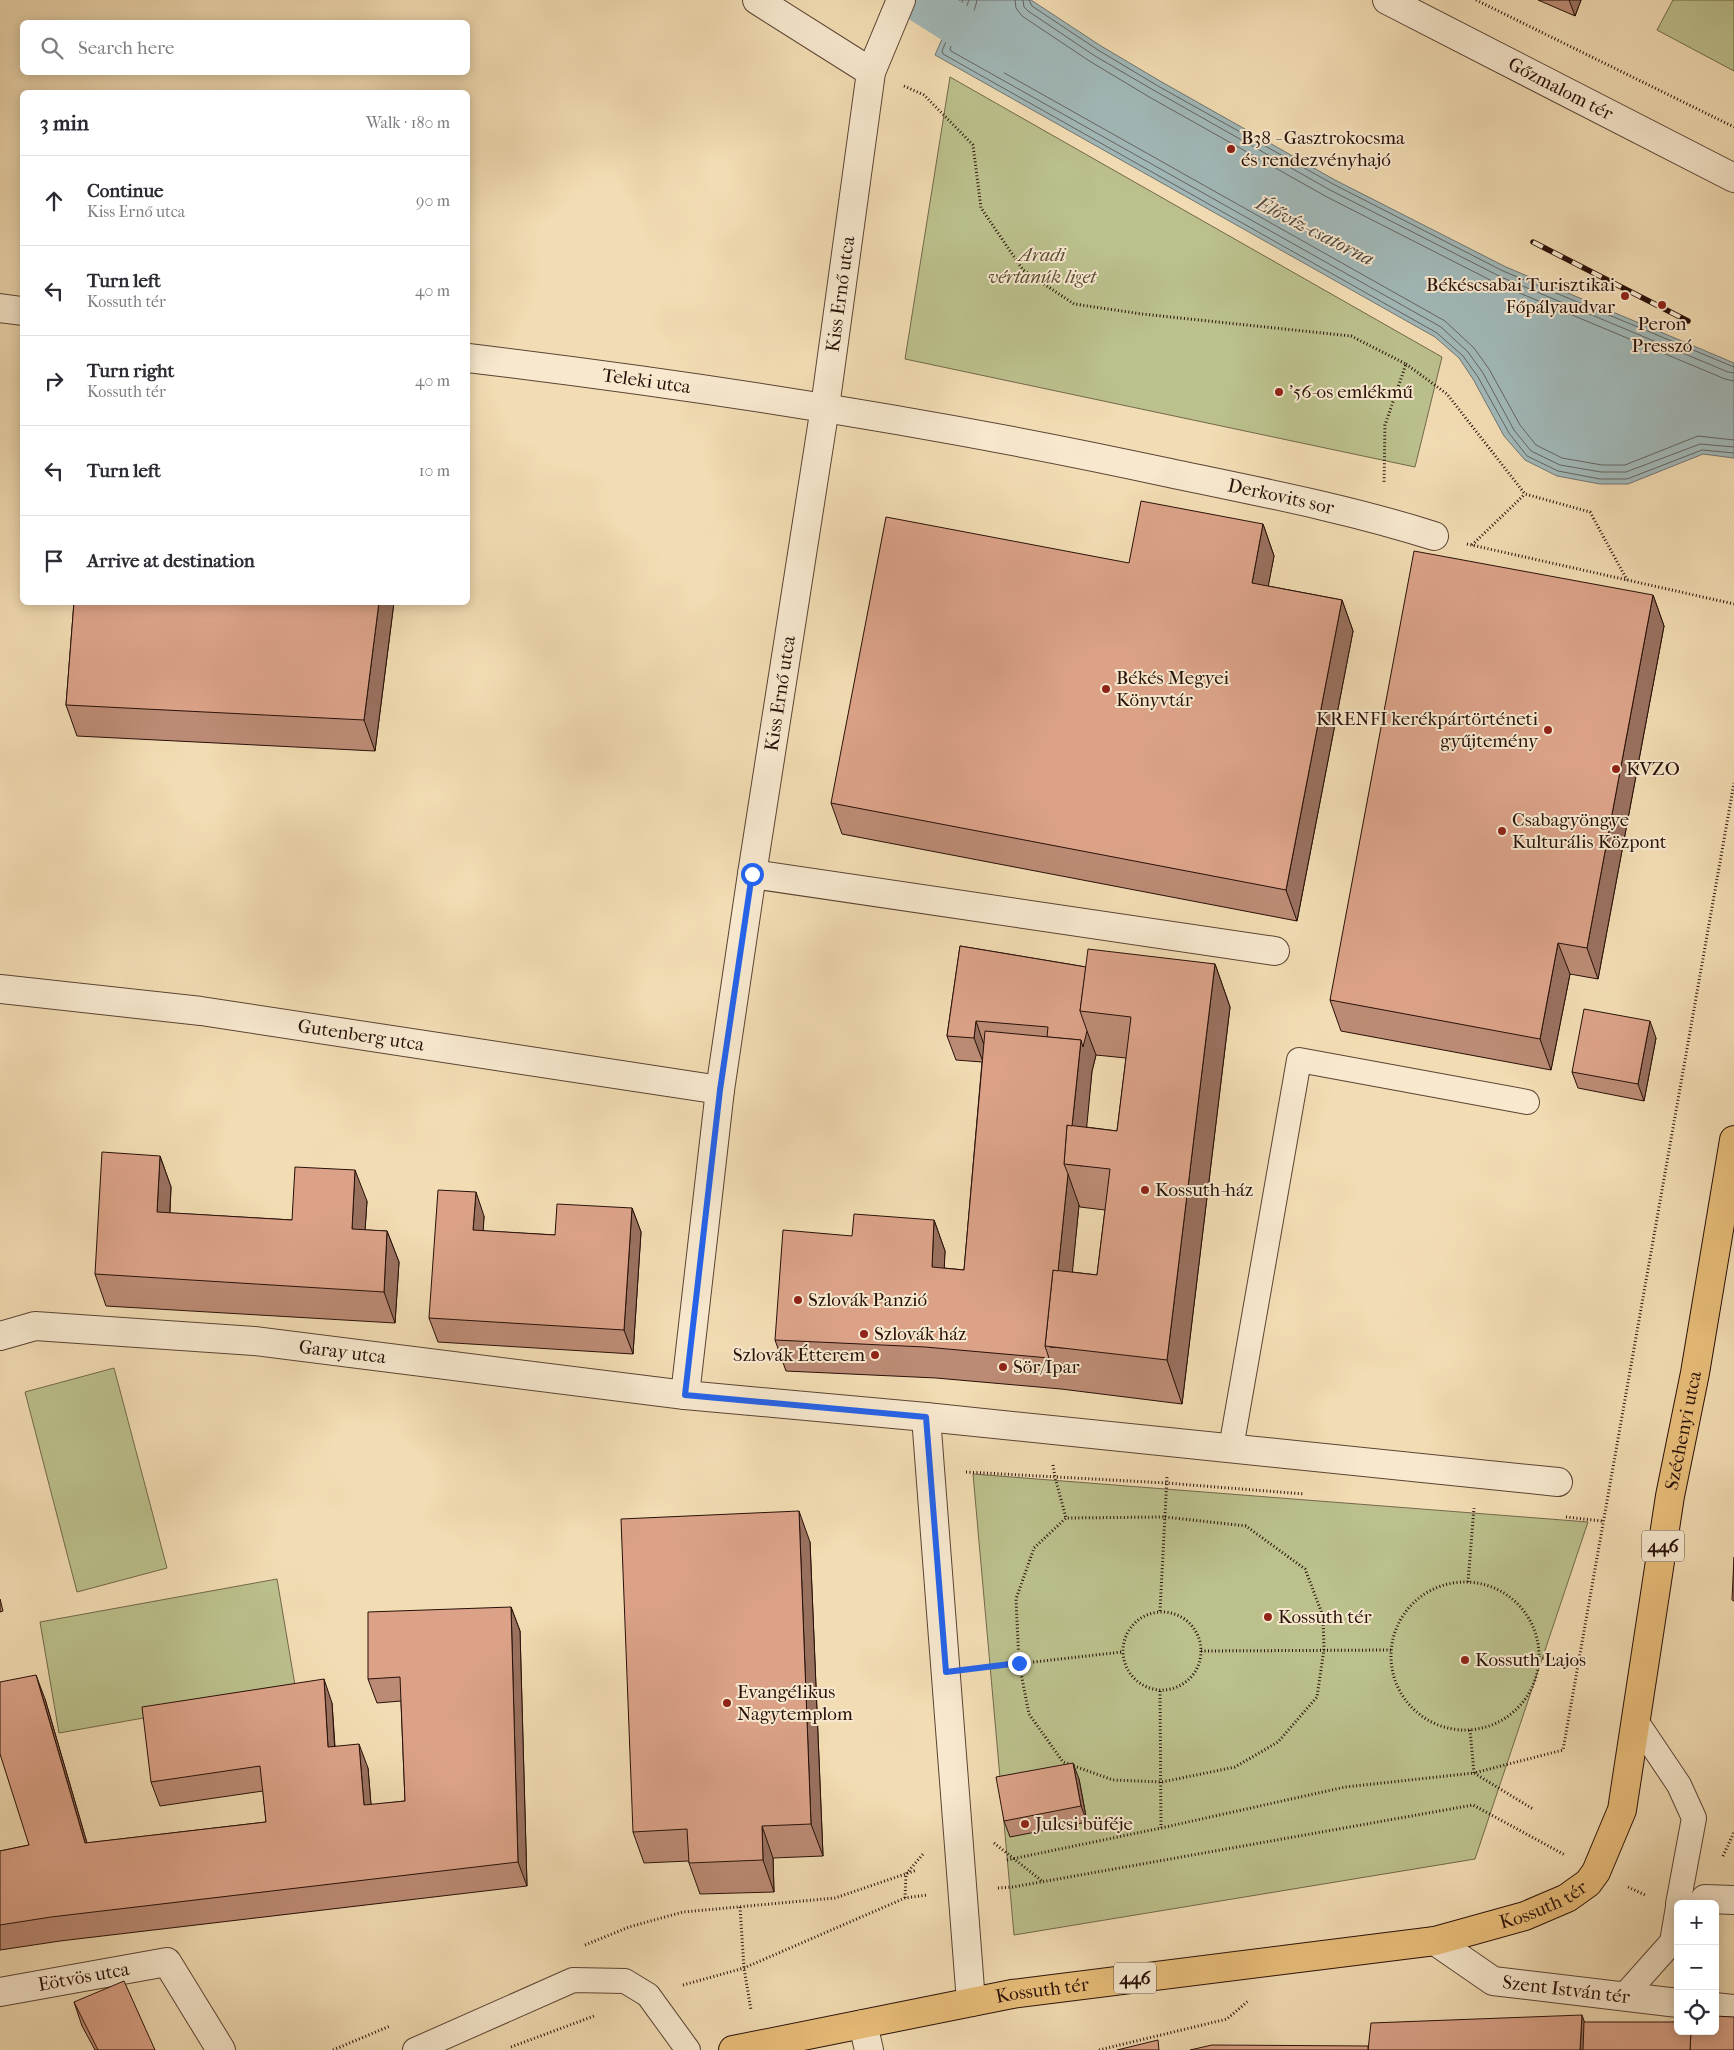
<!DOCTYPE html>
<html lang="en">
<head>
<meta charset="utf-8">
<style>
	body { margin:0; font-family:"IM FELL French Canon",serif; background:#f7f7f7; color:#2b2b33 }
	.controls { position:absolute; right:15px; bottom:15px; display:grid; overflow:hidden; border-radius:8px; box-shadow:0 2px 12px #0003 }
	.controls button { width:45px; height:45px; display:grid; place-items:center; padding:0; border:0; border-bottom:1px solid #e1e1e2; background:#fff; color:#2b2b33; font:25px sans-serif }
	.stop { position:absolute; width:15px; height:15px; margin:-11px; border:4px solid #2563eb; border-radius:50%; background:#fff }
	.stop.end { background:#2563eb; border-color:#fff; box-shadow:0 1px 5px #0008 }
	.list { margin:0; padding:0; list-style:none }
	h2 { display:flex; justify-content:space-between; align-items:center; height:65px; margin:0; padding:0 20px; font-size:21px }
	h2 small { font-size:16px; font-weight:400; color:#7c7c81 }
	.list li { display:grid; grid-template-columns:32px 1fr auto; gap:15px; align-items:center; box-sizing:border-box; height:90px; padding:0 20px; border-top:1px solid #e1e1e2 }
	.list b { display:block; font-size:19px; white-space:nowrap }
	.list p { margin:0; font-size:16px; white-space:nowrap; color:#7c7c81 }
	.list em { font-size:16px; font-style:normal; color:#7c7c81 }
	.icon { flex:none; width:28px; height:28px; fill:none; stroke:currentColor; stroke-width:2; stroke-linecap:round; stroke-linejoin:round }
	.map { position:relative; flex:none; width:1734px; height:2050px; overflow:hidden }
	.search { position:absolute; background:#fff; box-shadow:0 2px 12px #0003; left:20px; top:20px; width:450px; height:55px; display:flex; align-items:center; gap:12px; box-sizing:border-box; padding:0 18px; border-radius:8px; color:#7c7c81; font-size:19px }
	.panel { position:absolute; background:#fff; box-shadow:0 2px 12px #0003; left:20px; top:90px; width:450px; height:515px; border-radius:8px }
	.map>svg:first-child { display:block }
	.green { fill:#bbc08c; stroke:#72684a }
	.water { fill:#a1b8b8; stroke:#717572 }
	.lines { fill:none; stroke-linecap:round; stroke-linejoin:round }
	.shore { stroke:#646460; stroke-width:1 }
	.canal { stroke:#a1b8b8; stroke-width:42 }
	.service-casing { stroke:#5a4333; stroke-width:26 }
	.pedestrian-casing { stroke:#5a4333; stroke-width:30 }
	.minor-casing { stroke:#5a4333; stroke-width:30 }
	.primary-casing { stroke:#281008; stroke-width:30 }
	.path { stroke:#281008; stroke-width:3; stroke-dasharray:1 2.5; stroke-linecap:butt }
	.service { stroke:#f7e8ce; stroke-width:24 }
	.pedestrian { stroke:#f7e8ce; stroke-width:28 }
	.minor { stroke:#f7e8ce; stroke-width:28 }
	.primary { stroke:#e9be7a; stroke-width:28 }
	.rail-casing { stroke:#281008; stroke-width:5.5 }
	.rail { stroke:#f7e8ce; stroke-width:4; stroke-dasharray:11; stroke-linecap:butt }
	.wall { fill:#bc8b75; stroke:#281008; fill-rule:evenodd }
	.shaded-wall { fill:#99715f; stroke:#281008 }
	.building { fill:#dba288; stroke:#281008 }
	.route { stroke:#2563eb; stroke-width:6 }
	.poi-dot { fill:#8f2418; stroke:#f7e8ce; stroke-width:2 }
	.labels { text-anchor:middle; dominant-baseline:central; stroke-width:4; stroke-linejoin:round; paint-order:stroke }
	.shield { fill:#f7e8ce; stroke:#665143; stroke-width:1 }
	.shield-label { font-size:18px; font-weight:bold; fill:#281008 }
	.street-label { font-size:19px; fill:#281008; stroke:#f7e8ce }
	.poi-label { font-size:19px; fill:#281008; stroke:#f7e8ce; text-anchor:start }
	.park-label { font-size:19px; font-style:italic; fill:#5b4e36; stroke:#f7e8ce }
	.water-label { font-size:20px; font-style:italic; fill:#524b46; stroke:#f7e8ce }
</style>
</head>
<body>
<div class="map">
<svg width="1734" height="2050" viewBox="0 0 1734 2050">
	<rect width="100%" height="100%" fill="#f2dcb3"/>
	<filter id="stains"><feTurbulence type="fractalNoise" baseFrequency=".004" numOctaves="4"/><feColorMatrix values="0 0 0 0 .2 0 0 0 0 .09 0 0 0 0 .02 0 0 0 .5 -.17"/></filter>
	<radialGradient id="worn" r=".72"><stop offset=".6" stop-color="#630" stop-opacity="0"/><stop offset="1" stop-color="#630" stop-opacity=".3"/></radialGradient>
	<g class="green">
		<polygon points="1673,0 1734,0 1734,71 1657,30"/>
		<polygon points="950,77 1442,357 1415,467 905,359"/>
		<polygon points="114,1368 167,1568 77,1592 25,1392"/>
		<polygon points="973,1474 1588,1522 1475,1859 1014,1935"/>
		<polygon points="277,1579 296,1691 59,1733 40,1622"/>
	</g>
	<polygon class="water" points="959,0 1031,0 1101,46 1160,81 1335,180 1506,267 1734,363 1734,458 1703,454 1628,484 1600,484 1557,476 1525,460 1504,436 1473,379 1459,358 1435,337 935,55"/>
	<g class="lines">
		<g class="shore">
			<polyline points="963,0 942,51 943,54 1437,333 1463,356 1478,377 1509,433 1527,456 1558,471 1600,479 1627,479 1702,450 1734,453"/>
			<polyline points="969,0 950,49 951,51 1441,327 1468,352 1483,373 1514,430 1531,451 1560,465 1601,472 1626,472 1700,444 1734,447"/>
			<polyline points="977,0 975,8 959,45 960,48 1445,321 1474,348 1489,369 1520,425 1536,445 1562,458 1602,465 1625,465 1698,436 1734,440"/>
			<polyline points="1015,0 1016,8 1022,16 1091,62 1151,98 1327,197 1498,284 1725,379 1734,381"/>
			<polyline points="1023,0 1024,7 1028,11 1095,56 1155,91 1330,190 1501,277 1728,372 1734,373"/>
			<polyline points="1029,0 1032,6 1098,50 1158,86 1333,184 1503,271 1734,367"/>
		</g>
		<polyline class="canal" points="918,0 1000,52"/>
		<defs>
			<g id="service">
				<polyline points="1231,1448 1299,1060 1527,1102"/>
				<polyline points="1636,1721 1679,1785 1694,1818 1678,1904"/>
				<polyline points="1623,1997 1672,1942 1678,1907"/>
				<polyline points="415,2050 573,1980 625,1981 648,1995 688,2050"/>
			</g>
			<polyline id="pedestrian" points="1705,1899 1734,1900"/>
			<g id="minor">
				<polyline points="757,0 871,72"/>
				<path id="s1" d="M1387 0 1734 178"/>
				<polyline points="0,308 22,311"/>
				<path id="s2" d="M468 358C701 386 935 422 1165 472 1255 491 1346 508 1434 536"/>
				<polyline points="752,874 1275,951"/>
				<path id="s3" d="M0 989 201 1011 720 1090"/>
				<path id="s4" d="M0 1336 35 1326 254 1341 685 1395 926 1417 1558 1482"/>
				<path id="s5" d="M685 1395 720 1090 752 874 825 407 871 72 901 0"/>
				<polyline points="926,1417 971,2002"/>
				<path id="s6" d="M1435 1941 1493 1981 1678 2003"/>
				<path id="s7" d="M0 1992 167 1962 221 2050"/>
				<polyline points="1715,2007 1734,2009"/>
				<polyline points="863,2024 869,2050"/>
			</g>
			<g id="primary">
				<path id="s8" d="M733 2050 1012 1994 1435 1941 1525 1916 1567 1898 1588 1883 1596 1872 1622 1810 1670 1496 1695 1373 1734 1140"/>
			</g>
		</defs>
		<use href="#service" class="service-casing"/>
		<use href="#pedestrian" class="pedestrian-casing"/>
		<use href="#minor" class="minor-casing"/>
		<use href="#primary" class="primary-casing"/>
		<g class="path">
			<polyline points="1476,0 1734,127"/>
			<polyline points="904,86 924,95 973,145 981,208 1023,270 1074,304 1142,314 1351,336 1406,364 1385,425 1384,484"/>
			<polyline points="1406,364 1447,394 1525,494 1590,512 1627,580"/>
			<polyline points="1467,544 1734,604"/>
			<polyline points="1472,545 1525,494"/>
			<polyline points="1053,1465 1055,1477 1066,1518"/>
			<polyline points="966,1472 1166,1483 1304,1494"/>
			<polygon points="1165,1517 1246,1526 1305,1569 1323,1616 1324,1649 1317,1697 1278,1742 1235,1767 1162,1782 1113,1780 1063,1762 1029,1714 1019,1663 1016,1599 1034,1548 1066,1518"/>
			<polyline points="1566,1517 1602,1521"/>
			<polyline points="1468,1582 1474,1508"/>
			<circle cx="1465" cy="1656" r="74"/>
			<polyline points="1160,1611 1167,1477"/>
			<circle cx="1162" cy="1651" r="39"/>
			<polyline points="1201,1651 1391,1650"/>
			<polyline points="1539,1658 1578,1660"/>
			<polyline points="981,1668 1122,1652"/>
			<polyline points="1160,1691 1161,1828"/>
			<polyline points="1470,1730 1474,1773 1563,1750 1734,783"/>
			<polyline points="994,1843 1042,1881"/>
			<polyline points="1723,1856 1734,1832"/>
			<polyline points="1007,1860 1161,1828 1345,1787 1474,1773 1533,1809"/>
			<polyline points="1628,1887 1645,1895"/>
			<polyline points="998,1888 1013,1887 1473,1805 1565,1855"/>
			<polyline points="905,1898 906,1874 924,1853"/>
			<polyline points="740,1907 744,1968 751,2010"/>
			<polyline points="585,1945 629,1927 683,1912 835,1898 917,1870"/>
			<polyline points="683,1985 744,1968 905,1898 927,1895"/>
			<polyline points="511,2047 594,2016"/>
			<polyline points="333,2050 390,2026"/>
			<polyline points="1099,2050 1227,2019 1248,2001"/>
		</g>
		<use href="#service" class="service"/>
		<use href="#pedestrian" class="pedestrian"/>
		<use href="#minor" class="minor"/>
		<use href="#primary" class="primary"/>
		<defs>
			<polyline id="rail" points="1533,242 1688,321"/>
		</defs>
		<use href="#rail" class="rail-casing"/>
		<use href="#rail" class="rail"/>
	</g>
	<g class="wall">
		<polygon points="1538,0 1581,0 1575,16"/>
		<polygon points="1263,524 1274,556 1268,586 1342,600 1353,631 1297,921 842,834 831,803 1129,563"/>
		<polygon points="1653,595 1664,626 1598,979 1570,974 1551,1070 1341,1031 1330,1000"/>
		<polygon points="74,602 394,602 375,751 77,736 66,705"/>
		<path d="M960 946 1086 967 1215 964 1230 1007 1182 1404 1061 1389 936 1378 786 1371 775 1340 934 1220 945 1251 944 1268 964 1270 982 1062 956 1060 947 1036ZM1096 1055 1126 1058 1117 1131 1086 1127 1092 1071ZM1079 1205 1080 1207 1105 1210 1097 1275 1072 1272Z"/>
		<polygon points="1656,1038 1644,1101 1578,1088 1572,1072"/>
		<polygon points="160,1156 171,1187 170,1213 292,1220 367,1201 365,1230 387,1231 399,1262 395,1323 106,1306 95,1274"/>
		<polygon points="632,1208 641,1232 633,1354 438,1342 429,1318 484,1216 483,1231 555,1235"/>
		<polygon points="810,1542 823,1856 773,1858 774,1892 700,1894 689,1863 689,1861 644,1863 633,1832"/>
		<polygon points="0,1599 3,1611 0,1612"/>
		<polygon points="511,1607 520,1631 527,1886 60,1941 0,1950 0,1851 29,1845 45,1699 87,1843 266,1822 263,1791 160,1806 151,1782 332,1703 335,1746 368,1768 371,1805 405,1801 401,1701 377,1703 368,1679"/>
		<polygon points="1079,1779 1087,1822 1010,1837 1004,1821"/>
		<polygon points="74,2002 155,2050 95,2050 82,2026"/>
	</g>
	<g class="shaded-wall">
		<polygon points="1569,0 1581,0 1575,16"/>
		<polygon points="1263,524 1274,556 1263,614 1252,583"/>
		<polygon points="1653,595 1664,626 1598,979 1587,948"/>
		<polygon points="1342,600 1353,631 1297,921 1286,890"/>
		<polygon points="379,602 394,602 375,751 364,720"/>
		<polygon points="1558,943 1570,974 1551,1070 1540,1039"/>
		<polygon points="1215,964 1230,1007 1182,1404 1167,1360"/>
		<polygon points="976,1021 984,1045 983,1062 974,1038"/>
		<polygon points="1650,1021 1656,1038 1644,1101 1638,1084"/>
		<polygon points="1087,1031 1096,1055 1092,1071 1083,1166 1068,1164 1081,1040"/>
		<polygon points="160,1156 171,1187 168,1243 157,1212"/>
		<polygon points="355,1170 367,1201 363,1260 352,1229"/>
		<polygon points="1068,1174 1079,1205 1065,1348 1050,1347"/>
		<polygon points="476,1192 484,1216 482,1254 473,1230"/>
		<polygon points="632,1208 641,1232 633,1354 624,1330"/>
		<polygon points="934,1220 945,1251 943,1298 932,1267"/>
		<polygon points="387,1231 399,1262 395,1323 384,1292"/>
		<polygon points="799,1511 810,1542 823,1856 811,1824"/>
		<polygon points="511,1607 520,1631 527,1886 518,1862"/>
		<polygon points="36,1675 45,1699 94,1867 85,1843"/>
		<polygon points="324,1679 332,1703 336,1771 328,1747"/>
		<polygon points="359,1744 368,1768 373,1829 364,1805"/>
		<polygon points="1073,1763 1079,1779 1087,1822 1081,1806"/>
		<polygon points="762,1826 773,1858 774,1892 763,1860"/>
		<polygon points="1582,2015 1593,2046 1593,2050 1580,2050"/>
	</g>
	<g class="building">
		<polygon points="1141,501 1263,524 1252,583 1342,600 1286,890 831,803 886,517 1129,563"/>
		<polygon points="1414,551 1653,595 1587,948 1558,943 1540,1039 1330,1000"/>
		<polygon points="74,602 379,602 364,720 66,705"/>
		<polygon points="960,946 1086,967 1080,1011 1087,1031 1083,1047 1081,1040 1047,1037 1048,1027 976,1021 974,1038 947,1036"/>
		<polygon points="1088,949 1215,964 1167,1360 1045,1346 1053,1270 1097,1275 1110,1169 1064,1164 1067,1125 1117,1131 1131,1017 1080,1011"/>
		<polygon points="1584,1009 1650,1021 1638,1084 1572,1072"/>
		<polygon points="985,1031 1081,1040 1072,1126 1067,1125 1064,1164 1068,1174 1058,1271 1053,1270 1045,1346 1049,1358 925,1347 775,1340 783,1230 852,1236 854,1214 934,1220 932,1267 964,1270"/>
		<polygon points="102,1152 160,1156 157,1212 292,1220 295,1167 355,1170 352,1229 387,1231 384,1292 95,1274"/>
		<polygon points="438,1190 476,1192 473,1230 555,1235 557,1204 632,1208 624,1330 429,1318"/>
		<polygon points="799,1511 811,1824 762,1826 763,1860 689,1863 687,1829 633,1832 621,1519"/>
		<polygon points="1734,1557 1734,1601 1732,1600"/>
		<polygon points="511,1607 518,1862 51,1917 0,1925 0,1851 29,1845 0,1754 0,1682 36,1675 85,1843 266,1822 260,1766 151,1782 142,1707 324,1679 328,1747 359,1744 364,1805 405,1801 400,1677 368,1679 368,1612"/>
		<polygon points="1073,1763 1081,1806 1004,1821 996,1777"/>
		<polygon points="124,1981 155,2050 98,2050 74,2002"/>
		<polygon points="1582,2015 1580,2050 1368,2050 1371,2023"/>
		<polygon points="1715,2016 1734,2017 1734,2050 1690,2050 1691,2031 1715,2031"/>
		<polygon points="1584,2022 1678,2022 1678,2031 1691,2031 1690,2050 1583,2050"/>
		<polygon points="1158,2040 1159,2050 1117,2050"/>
		<polygon points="1212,2045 1368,2046 1368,2050 1190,2050"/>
	</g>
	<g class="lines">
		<polyline class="route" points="752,874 720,1090 685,1395 926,1417 946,1672 1019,1663"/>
	</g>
	<g class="poi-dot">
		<circle cx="1231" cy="149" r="5"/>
		<circle cx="1625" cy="296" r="5"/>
		<circle cx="1662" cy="305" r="5"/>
		<circle cx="1279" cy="392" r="5"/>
		<circle cx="1106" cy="689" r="5"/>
		<circle cx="1548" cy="730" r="5"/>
		<circle cx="1616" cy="769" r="5"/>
		<circle cx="1502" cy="831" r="5"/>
		<circle cx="1145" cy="1190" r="5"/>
		<circle cx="798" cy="1300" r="5"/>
		<circle cx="864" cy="1334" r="5"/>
		<circle cx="875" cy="1355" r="5"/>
		<circle cx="1003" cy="1367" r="5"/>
		<circle cx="1268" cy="1617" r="5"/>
		<circle cx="1465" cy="1660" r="5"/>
		<circle cx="727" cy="1703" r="5"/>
		<circle cx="1025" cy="1824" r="5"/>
	</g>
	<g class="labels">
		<g class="shield">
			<rect x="1642" y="1530.5" width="42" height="31" rx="4"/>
			<rect x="1114" y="1962.5" width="42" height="31" rx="4"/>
		</g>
		<g class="shield-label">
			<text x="1663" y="1546">446</text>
			<text x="1135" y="1978">446</text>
		</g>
		<g class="street-label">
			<text stroke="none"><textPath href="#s1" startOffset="195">Gőzmalom tér</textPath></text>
			<text stroke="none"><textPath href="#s5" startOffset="1112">Kiss Ernő utca</textPath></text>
			<text stroke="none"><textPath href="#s2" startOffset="180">Teleki utca</textPath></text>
			<text stroke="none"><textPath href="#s2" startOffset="825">Derkovits sor</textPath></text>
			<text stroke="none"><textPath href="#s5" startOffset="708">Kiss Ernő utca</textPath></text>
			<text stroke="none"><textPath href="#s3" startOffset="364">Gutenberg utca</textPath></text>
			<text stroke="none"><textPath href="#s4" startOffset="345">Garay utca</textPath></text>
			<text stroke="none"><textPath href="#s8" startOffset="1341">Széchenyi utca</textPath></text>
			<text stroke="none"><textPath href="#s8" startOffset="825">Kossuth tér</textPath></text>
			<text stroke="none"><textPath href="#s7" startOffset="85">Eötvös utca</textPath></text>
			<text stroke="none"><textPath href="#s6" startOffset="144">Szent István tér</textPath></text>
			<text stroke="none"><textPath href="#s8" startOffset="315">Kossuth tér</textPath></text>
		</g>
		<g class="poi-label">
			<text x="1241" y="138">B38 - Gasztrokocsma<tspan x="1241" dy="22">és rendezvényhajó</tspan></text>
			<text x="1615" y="285" text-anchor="end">Békéscsabai Turisztikai<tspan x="1615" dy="22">Főpályaudvar</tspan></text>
			<text x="1662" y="324" text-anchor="middle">Peron<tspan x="1662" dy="22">Presszó</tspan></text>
			<text x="1289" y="392">'56-os emlékmű</text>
			<text x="1116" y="678">Békés Megyei<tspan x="1116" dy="22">Könyvtár</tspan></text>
			<text x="1538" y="719" text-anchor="end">KRENFI kerékpártörténeti<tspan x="1538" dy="22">gyűjtemény</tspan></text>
			<text x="1626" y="769">KVZO</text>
			<text x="1512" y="820">Csabagyöngye<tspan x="1512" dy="22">Kulturális Központ</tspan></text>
			<text x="1155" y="1190">Kossuth-ház</text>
			<text x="808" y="1300">Szlovák Panzió</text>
			<text x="874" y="1334">Szlovák ház</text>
			<text x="865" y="1355" text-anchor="end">Szlovák Étterem</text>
			<text x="1013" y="1367">Sör/Ipar</text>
			<text x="1278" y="1617">Kossuth tér</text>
			<text x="1475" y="1660">Kossuth Lajos</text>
			<text x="737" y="1692">Evangélikus<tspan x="737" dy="22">Nagytemplom</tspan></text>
			<text x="1035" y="1824">Julcsi büféje</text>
		</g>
		<g class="park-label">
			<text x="1042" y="255">Aradi<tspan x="1042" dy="22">vértanúk liget</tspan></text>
		</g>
		<g class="water-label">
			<text transform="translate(1315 231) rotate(27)">Élővíz-csatorna</text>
		</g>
	</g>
	<rect width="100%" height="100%" filter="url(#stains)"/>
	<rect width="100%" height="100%" fill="url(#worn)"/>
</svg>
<div class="controls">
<button>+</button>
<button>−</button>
<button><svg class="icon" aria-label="locate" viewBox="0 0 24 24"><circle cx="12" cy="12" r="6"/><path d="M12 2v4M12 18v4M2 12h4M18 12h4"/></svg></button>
</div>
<div class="stop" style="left:752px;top:874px"></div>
<div class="stop end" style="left:1019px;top:1663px"></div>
<div class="search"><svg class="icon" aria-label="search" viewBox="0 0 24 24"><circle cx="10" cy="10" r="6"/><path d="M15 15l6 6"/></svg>Search here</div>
<section class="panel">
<h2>3 min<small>Walk · 180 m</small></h2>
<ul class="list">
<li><svg class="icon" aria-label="ahead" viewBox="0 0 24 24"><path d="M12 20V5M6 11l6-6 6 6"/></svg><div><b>Continue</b><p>Kiss Ernő utca</p></div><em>90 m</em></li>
<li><svg class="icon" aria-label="left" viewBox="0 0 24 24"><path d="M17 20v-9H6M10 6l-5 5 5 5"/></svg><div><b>Turn left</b><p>Kossuth tér</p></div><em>40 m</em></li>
<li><svg class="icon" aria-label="right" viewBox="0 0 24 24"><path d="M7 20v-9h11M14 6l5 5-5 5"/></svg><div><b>Turn right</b><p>Kossuth tér</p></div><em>40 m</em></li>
<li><svg class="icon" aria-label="left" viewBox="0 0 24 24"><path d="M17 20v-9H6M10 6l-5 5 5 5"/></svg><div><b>Turn left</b></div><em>10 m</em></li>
<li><svg class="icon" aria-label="arrive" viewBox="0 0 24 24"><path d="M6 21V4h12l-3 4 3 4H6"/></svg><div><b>Arrive at destination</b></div></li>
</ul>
</section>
</div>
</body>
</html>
